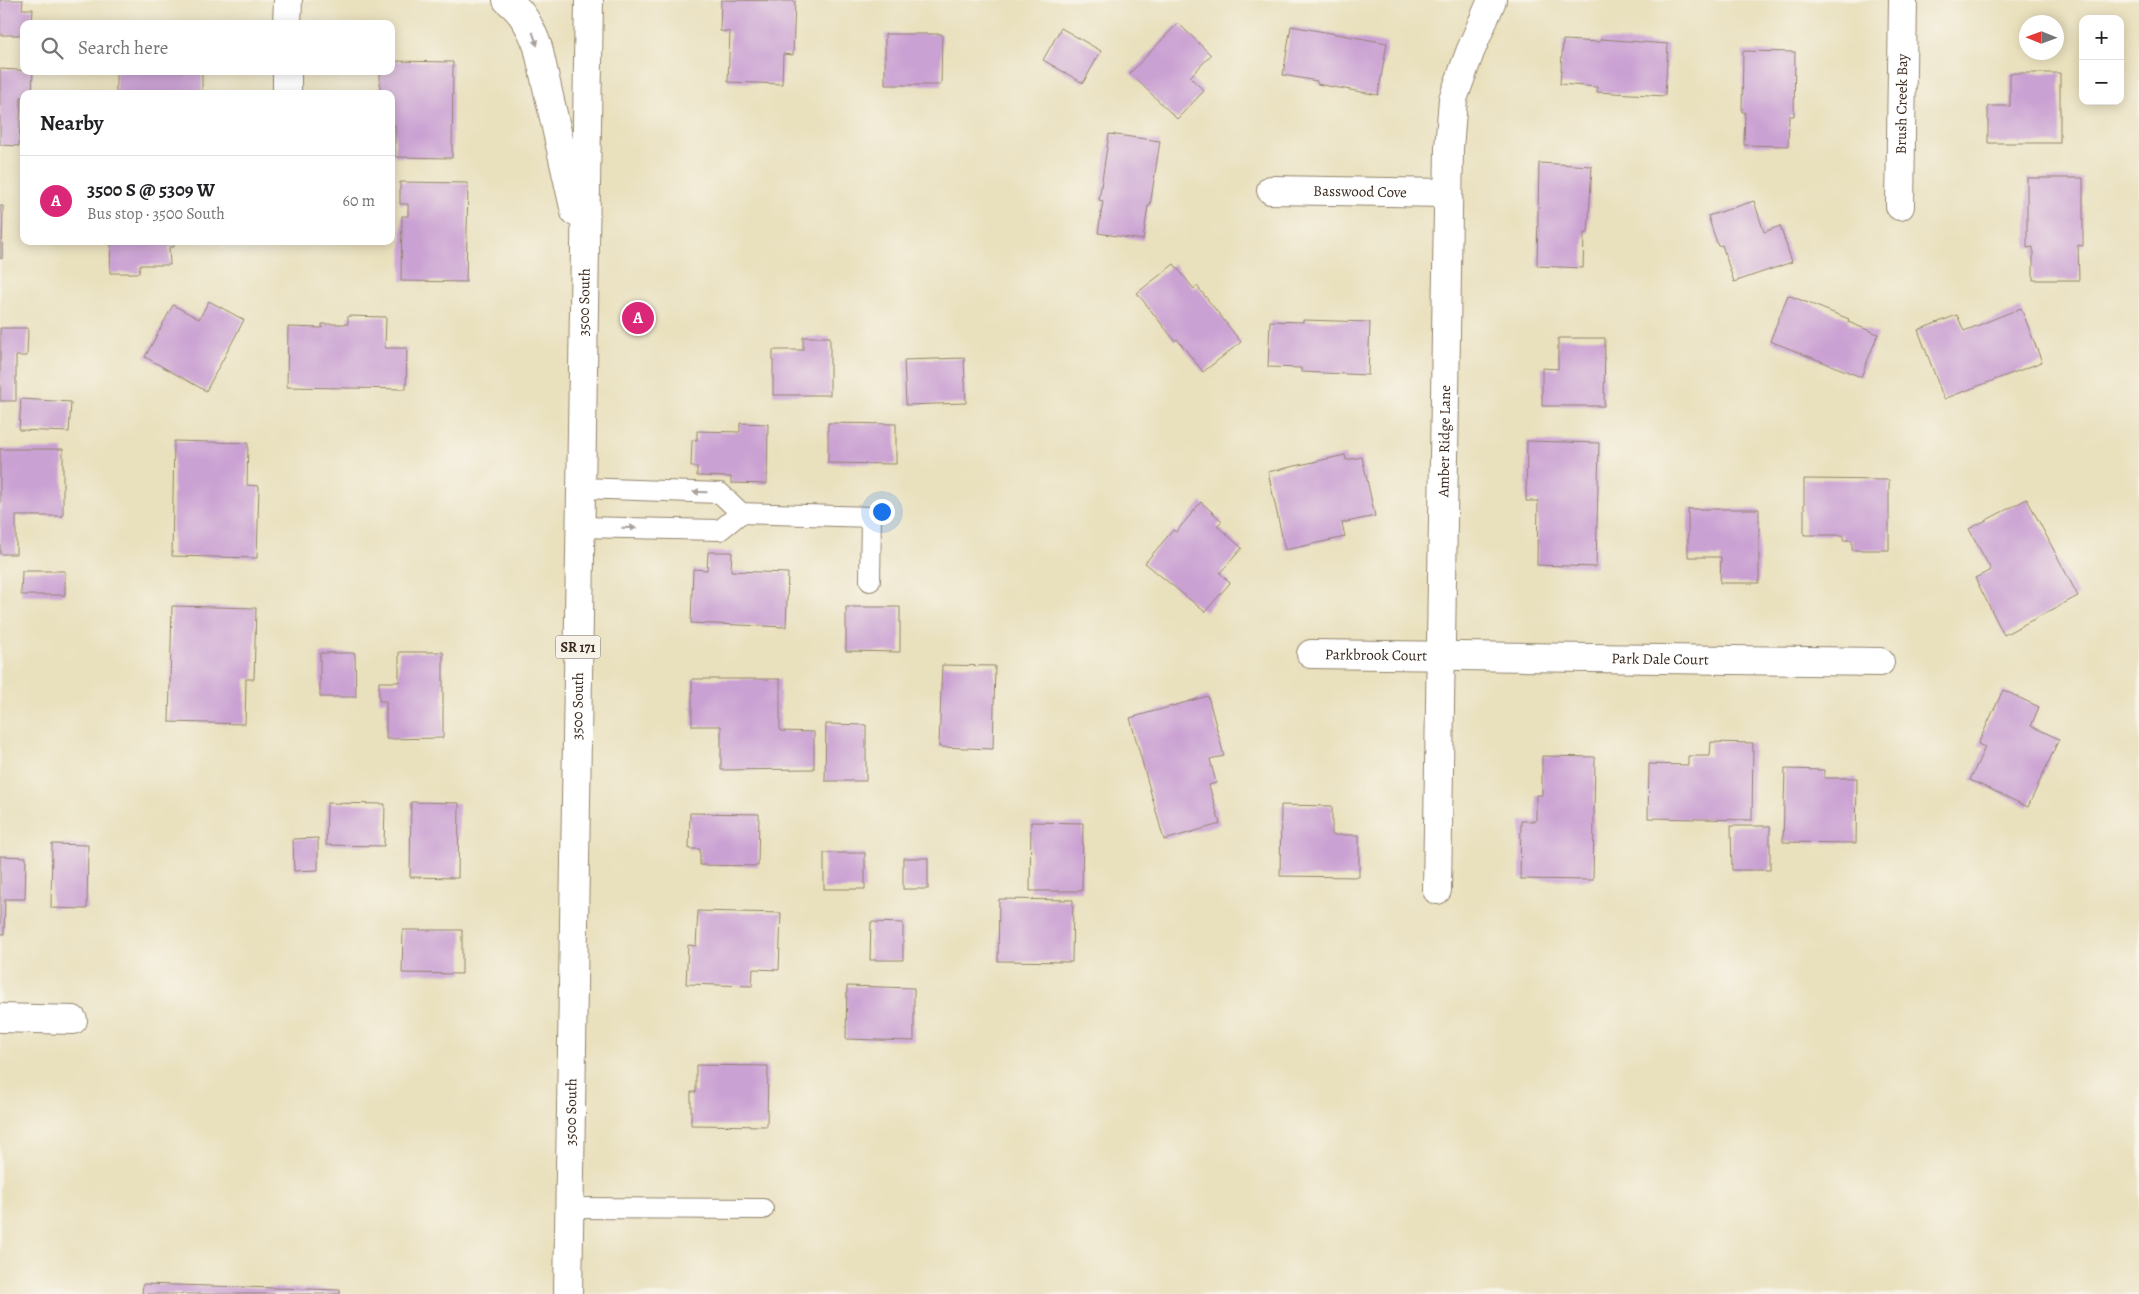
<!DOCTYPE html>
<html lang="en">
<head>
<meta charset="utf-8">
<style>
	body { margin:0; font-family:Alegreya,serif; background:#f2f2f2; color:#202124 }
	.controls { position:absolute; right:15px; top:15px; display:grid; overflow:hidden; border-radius:10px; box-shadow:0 2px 12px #0003 }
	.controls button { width:45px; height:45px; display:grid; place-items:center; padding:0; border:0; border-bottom:1px solid #e0e0e0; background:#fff; color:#202124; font:25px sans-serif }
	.compass { position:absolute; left:2019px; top:15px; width:45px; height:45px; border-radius:50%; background:#fff; box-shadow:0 2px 12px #0003; rotate:271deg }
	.you { position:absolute; left:881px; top:511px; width:18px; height:18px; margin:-12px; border:4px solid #fff; border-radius:50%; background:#1a73e8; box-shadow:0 0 0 8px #1a73e833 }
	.badge { display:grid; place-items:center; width:32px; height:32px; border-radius:50%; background:#db2777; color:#fff; font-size:16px; font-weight:700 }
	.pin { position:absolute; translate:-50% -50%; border:2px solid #fff; box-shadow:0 1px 5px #0006 }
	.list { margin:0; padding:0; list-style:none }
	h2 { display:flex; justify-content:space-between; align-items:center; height:65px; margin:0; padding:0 20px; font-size:21px }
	h2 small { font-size:16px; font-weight:400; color:#757577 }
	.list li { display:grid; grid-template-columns:32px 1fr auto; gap:15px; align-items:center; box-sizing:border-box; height:90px; padding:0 20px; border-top:1px solid #e0e0e0 }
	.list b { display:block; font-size:19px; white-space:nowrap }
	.list p { margin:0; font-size:16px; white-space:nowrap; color:#757577 }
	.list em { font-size:16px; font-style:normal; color:#757577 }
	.icon { flex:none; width:28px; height:28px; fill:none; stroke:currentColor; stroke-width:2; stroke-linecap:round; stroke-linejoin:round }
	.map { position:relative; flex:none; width:2139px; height:1294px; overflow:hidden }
	.search { position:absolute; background:#fff; box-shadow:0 2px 12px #0003; left:20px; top:20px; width:375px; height:55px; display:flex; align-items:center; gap:12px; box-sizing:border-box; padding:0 18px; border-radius:10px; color:#757577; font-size:19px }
	.panel { position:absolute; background:#fff; box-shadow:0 2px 12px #0003; left:20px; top:90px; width:375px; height:155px; border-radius:10px }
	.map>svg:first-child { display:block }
	.building { fill:#caa1d3 }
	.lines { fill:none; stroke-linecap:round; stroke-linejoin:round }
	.lane-casing { stroke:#92856e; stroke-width:22 }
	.street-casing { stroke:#92856e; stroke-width:30 }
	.primary-casing { stroke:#92856e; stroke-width:30 }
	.lane { stroke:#fff; stroke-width:20 }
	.street { stroke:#fff; stroke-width:28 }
	.primary { stroke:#fff; stroke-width:28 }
	.oneway { fill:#a79f9a }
	.labels { text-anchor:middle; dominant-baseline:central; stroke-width:4.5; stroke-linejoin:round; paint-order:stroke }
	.shield { fill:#f7f3e8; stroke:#73665b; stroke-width:1 }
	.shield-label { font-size:14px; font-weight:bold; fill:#3b2a1e }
	.street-label { font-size:15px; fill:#3b2a1e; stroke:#f7f3e8 }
</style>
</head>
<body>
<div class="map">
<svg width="2139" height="1294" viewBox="0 0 2139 1294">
	<rect width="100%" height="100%" fill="#f7f3e8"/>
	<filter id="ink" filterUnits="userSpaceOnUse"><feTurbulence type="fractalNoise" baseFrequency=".02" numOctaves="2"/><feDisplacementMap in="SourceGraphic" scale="10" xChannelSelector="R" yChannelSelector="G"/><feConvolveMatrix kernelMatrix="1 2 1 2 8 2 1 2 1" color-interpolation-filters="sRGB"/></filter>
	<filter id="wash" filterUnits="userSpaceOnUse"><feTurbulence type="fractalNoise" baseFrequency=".0096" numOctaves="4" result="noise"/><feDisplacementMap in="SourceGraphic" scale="20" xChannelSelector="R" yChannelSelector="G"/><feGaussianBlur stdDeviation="1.12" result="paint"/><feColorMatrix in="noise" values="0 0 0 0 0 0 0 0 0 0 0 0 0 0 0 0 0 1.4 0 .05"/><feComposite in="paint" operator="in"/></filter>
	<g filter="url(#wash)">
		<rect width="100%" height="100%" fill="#e9e0bd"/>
		<g id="blocks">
			<g class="building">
				<polygon points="0,0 23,0 22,9 33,9 32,24 24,24 24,35 0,35"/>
				<polygon points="721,0 795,1 793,55 783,54 782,84 728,82 730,32 720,31"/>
				<polygon points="1178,23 1211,55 1190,77 1204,91 1177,119 1130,73"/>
				<polygon points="1291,26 1387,43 1378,95 1317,84 1317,81 1283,75"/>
				<polygon points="1061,28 1101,51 1083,83 1043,60"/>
				<polygon points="885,34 942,34 941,85 885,85"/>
				<polygon points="1601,39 1668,44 1665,96 1597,92 1597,87 1560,84 1563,40 1600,42"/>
				<polygon points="1743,51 1795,52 1794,116 1789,116 1788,146 1744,145 1745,112 1742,112"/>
				<polygon points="391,61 453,62 452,158 395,157 395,125 391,125 391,94 380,94 380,71 391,71"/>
				<polygon points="0,69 33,71 32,94 24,94 24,97 21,97 19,146 0,145"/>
				<rect x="116" y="71" width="86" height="23"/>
				<polygon points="2010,73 2060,73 2060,143 1988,143 1988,106 2010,106"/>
				<polygon points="1109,134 1160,141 1150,206 1148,206 1143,240 1098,233 1103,201 1099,200"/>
				<polygon points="1539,163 1592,166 1588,233 1584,233 1583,268 1537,266"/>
				<polygon points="2027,178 2083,178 2083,246 2078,245 2079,280 2033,280 2033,247 2027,248"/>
				<polygon points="400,182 468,183 466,282 401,281 402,216 408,216 408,204 400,204"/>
				<polygon points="1754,201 1764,232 1780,226 1792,262 1734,282 1722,245 1718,246 1708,216"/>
				<polygon points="0,206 3,206 2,259 0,258"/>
				<polygon points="111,241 174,241 174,247 169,247 170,265 140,265 139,273 110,273"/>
				<polygon points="1174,264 1194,289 1197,286 1241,342 1203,372 1177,339 1175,341 1137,293"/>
				<polygon points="1788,295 1849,319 1848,322 1878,334 1861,377 1770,341"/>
				<polygon points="209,301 244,320 206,391 145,357 173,305 199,319"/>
				<polygon points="2021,308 2042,362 1944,399 1918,330 1957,315 1964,331"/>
				<polygon points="348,316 386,317 385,348 407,348 406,389 287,387 288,327 322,328 322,324 348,324"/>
				<polygon points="1303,320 1370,322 1368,375 1301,372 1301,368 1268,367 1270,321 1303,322"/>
				<polygon points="0,328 28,328 27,356 16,356 16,401 0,401"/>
				<polygon points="803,337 830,337 830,395 773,395 773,350 803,350"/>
				<polygon points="1558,338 1605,338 1604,406 1542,406 1542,368 1558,369"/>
				<polygon points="964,358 966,403 906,405 904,360"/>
				<polygon points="21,399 71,402 69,432 19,430"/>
				<polygon points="740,423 768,424 767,484 731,483 731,477 697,476 697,467 691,467 692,440 697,440 697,431 740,432"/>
				<polygon points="828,423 896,424 896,464 828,463"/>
				<polygon points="174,441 248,443 247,485 259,486 257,558 172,556"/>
				<polygon points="1527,441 1599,443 1596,567 1537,565 1538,501 1526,501"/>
				<polygon points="0,449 63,449 63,516 16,516 16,554 0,554"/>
				<polygon points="1345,455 1346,460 1362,457 1375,516 1342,523 1345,537 1285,550 1268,472"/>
				<polygon points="1804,479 1889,480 1889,550 1852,550 1852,540 1843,540 1843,535 1804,535"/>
				<polygon points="2027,499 2078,596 2004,635 1975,578 1991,570 1969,529"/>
				<polygon points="1201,502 1222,521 1217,526 1242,548 1220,573 1230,583 1205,612 1145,563 1173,530 1176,532"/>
				<polygon points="1688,509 1759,509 1759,583 1720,583 1721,557 1688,557"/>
				<polygon points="708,552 732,552 731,571 788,573 786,627 691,623 693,569 707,570"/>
				<polygon points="22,571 65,571 65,595 21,595"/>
				<polygon points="172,606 256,608 254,679 246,679 245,724 169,722"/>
				<polygon points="846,607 900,607 900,652 846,651"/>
				<polygon points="399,652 443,652 443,738 386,739 386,701 379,701 379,682 399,682"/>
				<polygon points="320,653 355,653 356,697 320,697"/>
				<polygon points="942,665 995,666 993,749 939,747"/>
				<polygon points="692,679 780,679 780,731 814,732 814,769 721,770 721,726 692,726"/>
				<polygon points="2003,690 2039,707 2031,726 2059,739 2028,807 1970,780 1985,747 1978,744"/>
				<polygon points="1208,696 1224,756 1210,759 1216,783 1209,785 1220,824 1164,840 1130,718"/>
				<polygon points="826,724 866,725 866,781 825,781"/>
				<polygon points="1711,742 1753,743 1752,820 1648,818 1649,764 1688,765 1688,756 1710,756"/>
				<polygon points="1542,756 1595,757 1593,880 1520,879 1521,821 1536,821 1536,795 1542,795"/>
				<polygon points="1785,769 1824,770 1824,778 1857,778 1856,843 1783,842"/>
				<polygon points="411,802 459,803 458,878 410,877"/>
				<polygon points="327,803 385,804 384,846 326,845"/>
				<polygon points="1281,805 1332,806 1332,835 1359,835 1359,877 1280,876"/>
				<polygon points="690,813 759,814 758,866 700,865 700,849 689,849"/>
				<polygon points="1031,822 1083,823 1082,891 1030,891"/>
				<polygon points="1731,826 1770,826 1770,870 1732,870"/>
				<polygon points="318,838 318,870 294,871 293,839"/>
				<polygon points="52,844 88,845 87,909 51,908"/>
				<rect x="824" y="853" width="41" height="36"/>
				<polygon points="0,856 26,857 25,899 5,899 4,934 0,934"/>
				<rect x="903" y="858" width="25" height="31"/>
				<polygon points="999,899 1073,900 1072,962 998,961"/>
				<polygon points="698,911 781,913 779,970 753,969 752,986 686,984 688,945 696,946"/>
				<polygon points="871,922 903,923 903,960 870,960"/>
				<polygon points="403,930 462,930 462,974 402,973"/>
				<polygon points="847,986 914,988 914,1041 846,1039"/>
				<polygon points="696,1065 768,1066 767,1126 691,1125 691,1092 696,1092"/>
				<polygon points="143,1284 340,1290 340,1294 142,1294"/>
			</g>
		</g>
	</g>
	<g filter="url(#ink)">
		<use href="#blocks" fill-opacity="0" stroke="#92856e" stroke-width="1"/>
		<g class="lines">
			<defs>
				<g id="lane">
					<polyline points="581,488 720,493 741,513 871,517 870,581"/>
					<polyline points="580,527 720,530 741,513"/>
					<polyline points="569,1208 763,1209"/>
				</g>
				<g id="street">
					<polyline points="287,24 288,0"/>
					<polyline points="287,94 287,71"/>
					<path id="s1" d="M1271 190 1447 193"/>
					<path id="s2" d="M1900 206 1903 0"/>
					<path id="s3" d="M1311 654 1880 662"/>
					<path id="s4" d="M1437 890 1449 148 1453 99 1470 52 1492 0"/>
					<polyline points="0,1018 73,1020"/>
				</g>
				<g id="primary">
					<path d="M507 0C523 12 531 28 538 47L575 212"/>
					<path id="s5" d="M568 1294 589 0"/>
				</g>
			</defs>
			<use href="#lane" class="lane-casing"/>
			<use href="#street" class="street-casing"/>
			<use href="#primary" class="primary-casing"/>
			<use href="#lane" class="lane"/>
			<use href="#street" class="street"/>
			<use href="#primary" class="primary"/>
		</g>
		<defs><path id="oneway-solid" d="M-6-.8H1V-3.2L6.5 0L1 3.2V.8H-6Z" transform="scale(1.25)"/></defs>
		<g class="oneway">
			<use href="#oneway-solid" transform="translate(535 39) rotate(71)"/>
			<use href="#oneway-solid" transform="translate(700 492) rotate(-178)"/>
			<use href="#oneway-solid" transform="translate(629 528) rotate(1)"/>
		</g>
	</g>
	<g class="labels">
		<rect class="shield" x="555.5" y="635.5" width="45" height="23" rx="4"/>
		<g class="shield-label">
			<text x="578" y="647">SR 171</text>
		</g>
		<g class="street-label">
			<text stroke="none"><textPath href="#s2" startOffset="102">Brush Creek Bay</textPath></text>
			<text stroke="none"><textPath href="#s1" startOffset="89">Basswood Cove</textPath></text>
			<text stroke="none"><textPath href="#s5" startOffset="992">3500 South</textPath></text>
			<text stroke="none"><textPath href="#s4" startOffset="449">Amber Ridge Lane</textPath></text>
			<text stroke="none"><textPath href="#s3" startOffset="65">Parkbrook Court</textPath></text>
			<text stroke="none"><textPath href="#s3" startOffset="349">Park Dale Court</textPath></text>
			<text stroke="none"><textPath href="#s5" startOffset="588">3500 South</textPath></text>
			<text stroke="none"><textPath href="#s5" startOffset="182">3500 South</textPath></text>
		</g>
	</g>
</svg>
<div class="controls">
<button>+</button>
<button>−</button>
</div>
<svg class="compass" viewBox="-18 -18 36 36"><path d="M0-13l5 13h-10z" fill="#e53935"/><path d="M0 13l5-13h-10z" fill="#757577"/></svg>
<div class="you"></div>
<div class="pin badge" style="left:638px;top:318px">A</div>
<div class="search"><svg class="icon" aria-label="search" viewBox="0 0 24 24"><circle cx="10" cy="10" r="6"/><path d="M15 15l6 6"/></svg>Search here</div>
<section class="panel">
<h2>Nearby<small></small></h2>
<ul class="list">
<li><span class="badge">A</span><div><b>3500 S @ 5309 W</b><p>Bus stop · 3500 South</p></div><em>60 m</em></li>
</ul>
</section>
</div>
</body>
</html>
